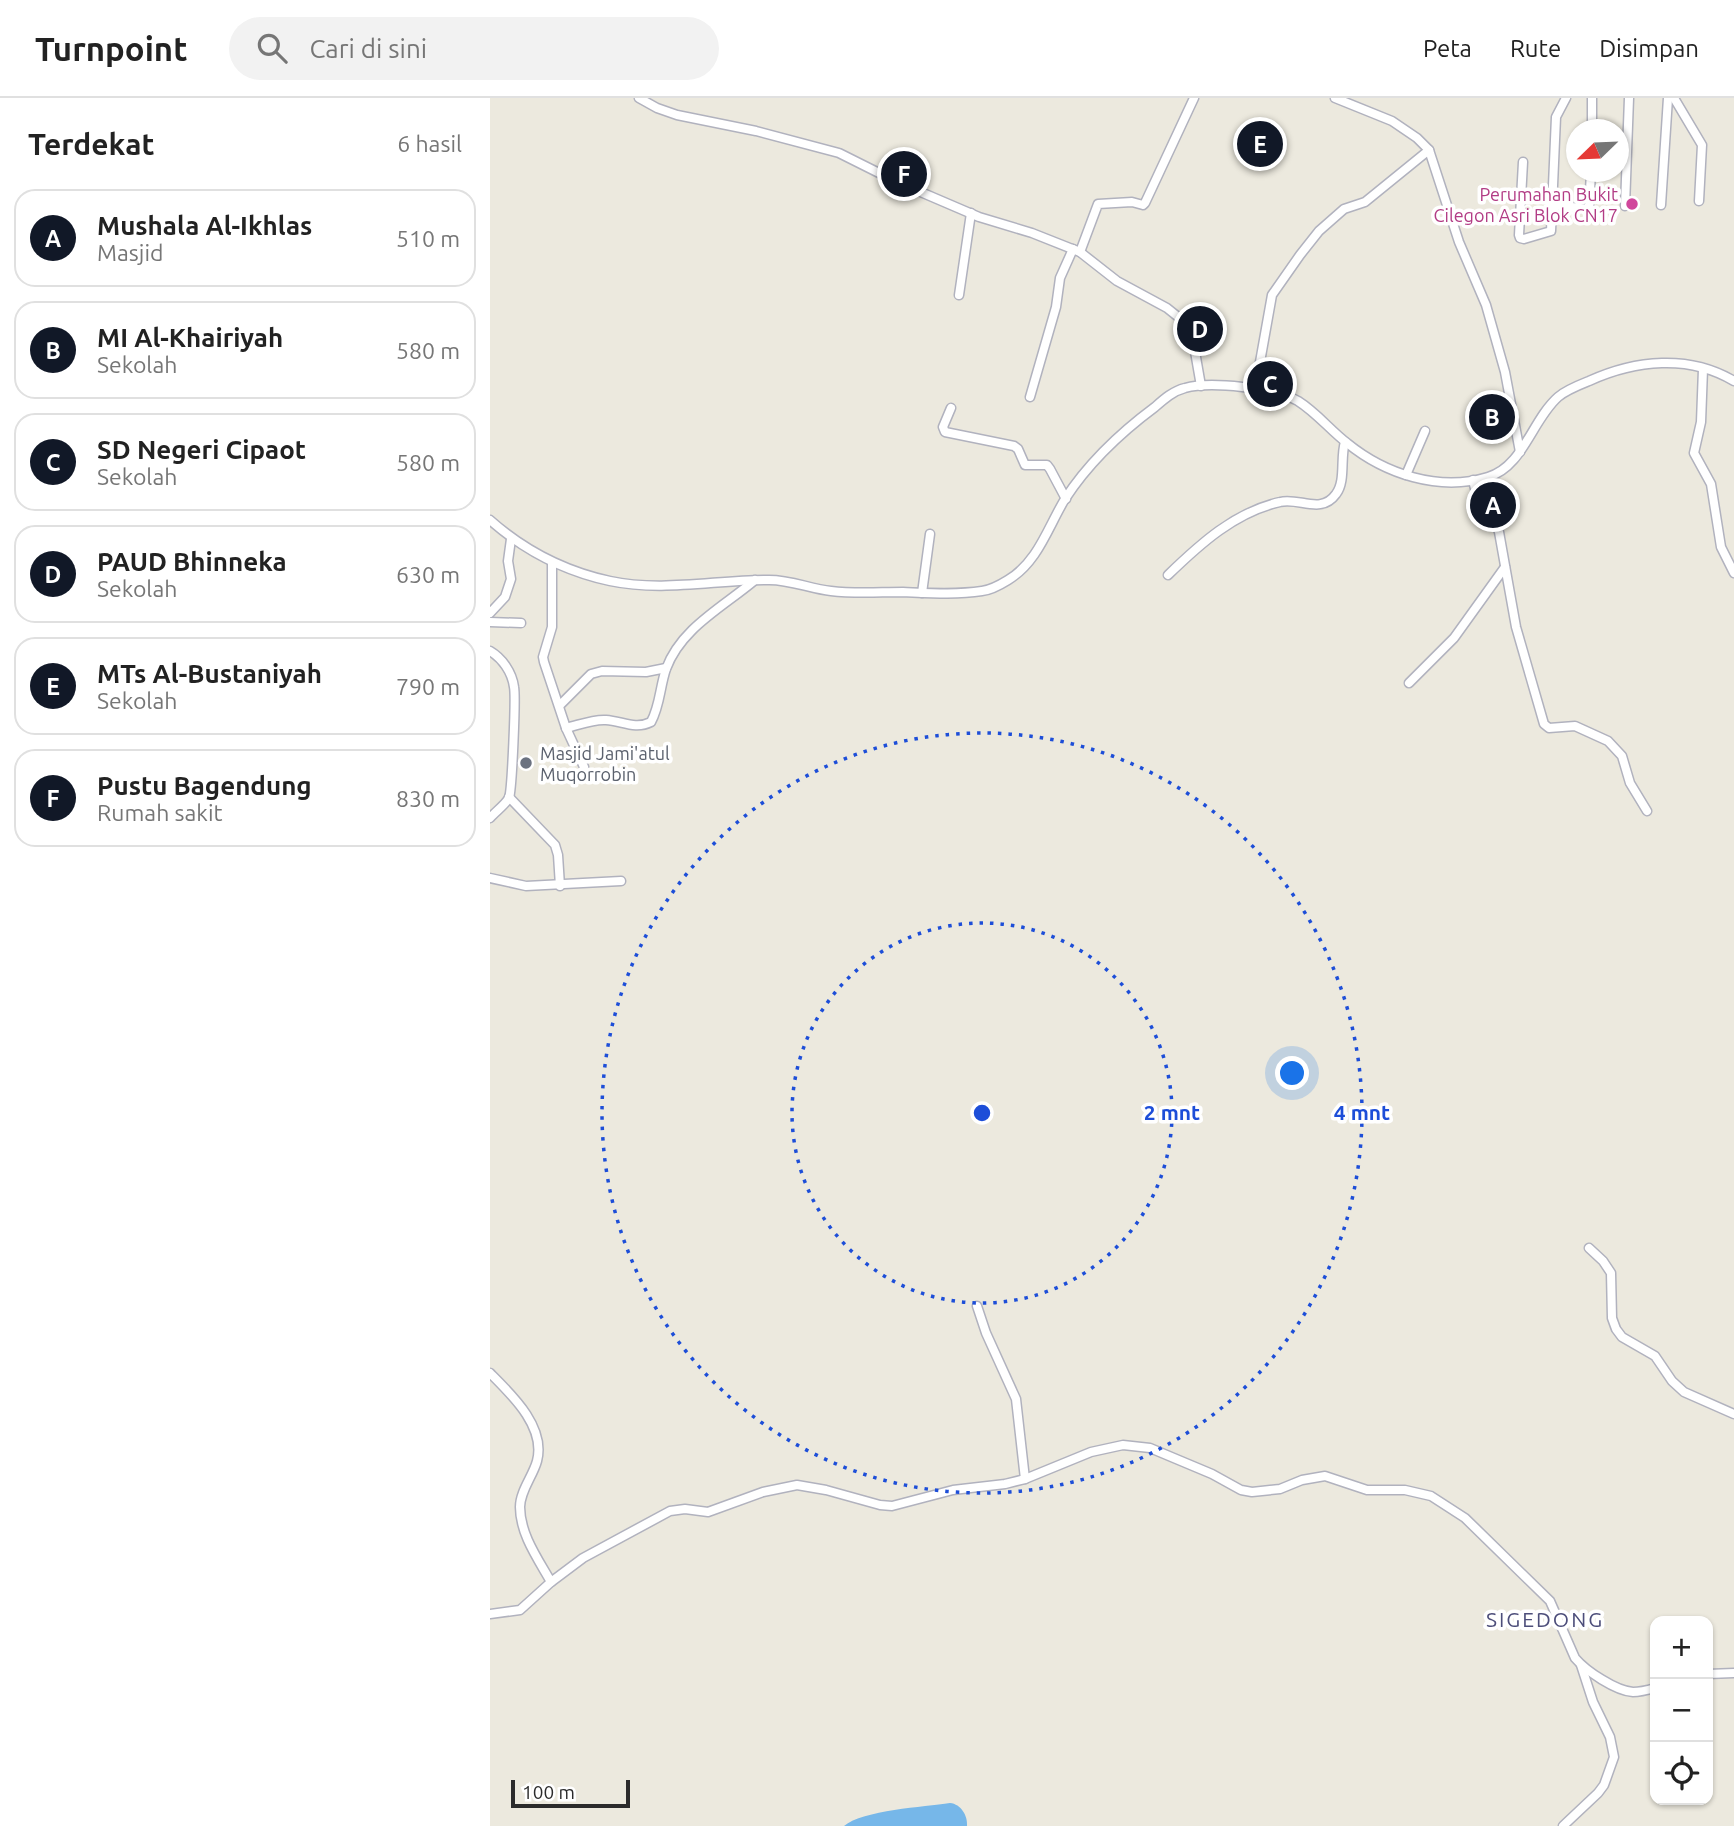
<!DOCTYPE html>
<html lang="id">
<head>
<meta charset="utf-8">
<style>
	body { margin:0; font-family:Ubuntu,sans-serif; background:#f2f2f2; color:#222 }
	.controls { position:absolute; right:21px; bottom:21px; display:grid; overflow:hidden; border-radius:14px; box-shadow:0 2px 5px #0004 }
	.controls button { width:63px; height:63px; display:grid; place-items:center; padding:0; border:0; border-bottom:2px solid #e0e0e0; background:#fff; color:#222; font:35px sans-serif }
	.compass { position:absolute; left:1076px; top:21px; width:63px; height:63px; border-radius:50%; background:#fff; box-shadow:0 2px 5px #0004; rotate:247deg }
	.scale { position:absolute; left:21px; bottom:18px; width:119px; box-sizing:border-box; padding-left:7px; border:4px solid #2b2b2b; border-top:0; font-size:19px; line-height:24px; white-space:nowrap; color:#2b2b2b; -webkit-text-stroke:5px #fff; paint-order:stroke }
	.you { position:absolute; left:803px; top:976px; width:24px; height:24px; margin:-18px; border:5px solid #fff; border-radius:50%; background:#1a73e8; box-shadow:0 0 0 10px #1a73e833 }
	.badge { display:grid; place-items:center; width:46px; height:46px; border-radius:50%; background:#111827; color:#fff; font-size:23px; font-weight:700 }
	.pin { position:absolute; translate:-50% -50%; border:4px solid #fff; box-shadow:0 2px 7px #0006 }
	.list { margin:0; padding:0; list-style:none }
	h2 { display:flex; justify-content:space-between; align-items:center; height:91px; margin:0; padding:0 28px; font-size:30px }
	h2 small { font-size:23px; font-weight:400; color:#767676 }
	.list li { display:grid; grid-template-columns:46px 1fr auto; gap:21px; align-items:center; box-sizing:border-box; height:98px; margin:0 14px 14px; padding:0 14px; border:2px solid #e0e0e0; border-radius:21px }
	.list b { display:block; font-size:26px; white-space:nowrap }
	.list p { margin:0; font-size:23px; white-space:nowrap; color:#767676 }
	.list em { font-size:23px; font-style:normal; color:#767676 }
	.icon { flex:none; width:38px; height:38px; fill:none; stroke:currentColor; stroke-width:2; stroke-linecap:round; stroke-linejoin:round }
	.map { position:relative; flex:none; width:1244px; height:1728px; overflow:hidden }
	header { display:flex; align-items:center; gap:42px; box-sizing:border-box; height:98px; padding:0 35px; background:#fff; border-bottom:2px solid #e0e0e0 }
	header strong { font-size:33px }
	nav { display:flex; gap:38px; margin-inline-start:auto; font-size:24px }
	.search { width:490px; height:63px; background:#f2f2f2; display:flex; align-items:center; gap:18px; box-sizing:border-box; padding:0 24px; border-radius:38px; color:#767676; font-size:26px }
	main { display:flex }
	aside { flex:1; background:#fff }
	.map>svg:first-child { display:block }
	.water { fill:#76b7e9 }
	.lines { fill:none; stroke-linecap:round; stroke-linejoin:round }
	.minor-casing { stroke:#b1b2be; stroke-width:11 }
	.minor { stroke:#fff; stroke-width:8 }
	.ring { fill:none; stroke:#1d4ed8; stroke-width:3.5; stroke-dasharray:3.5 7 }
	.hotel-dot { fill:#d1479c; stroke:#fff; stroke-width:2.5 }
	.worship-dot { fill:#6b7280; stroke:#fff; stroke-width:2.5 }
	.labels { text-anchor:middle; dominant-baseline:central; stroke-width:7; stroke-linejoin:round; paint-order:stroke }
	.hotel-label { font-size:18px; fill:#b23c85; stroke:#fff; text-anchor:end }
	.worship-label { font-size:18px; fill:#5b616d; stroke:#fff; text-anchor:start }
	.quarter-label { font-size:21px; letter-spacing:2px; fill:#4d4e7a; stroke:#fff }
	.centre { fill:#1d4ed8; stroke:#fff; stroke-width:3.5 }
	.ring-label { font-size:21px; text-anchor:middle; font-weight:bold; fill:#1d4ed8; stroke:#fff; stroke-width:7; stroke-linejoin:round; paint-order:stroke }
</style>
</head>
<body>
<header>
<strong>Turnpoint</strong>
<div class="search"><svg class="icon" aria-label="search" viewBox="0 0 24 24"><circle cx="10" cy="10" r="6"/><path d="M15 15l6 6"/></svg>Cari di sini</div>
<nav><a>Peta</a><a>Rute</a><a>Disimpan</a></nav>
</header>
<main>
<aside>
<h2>Terdekat<small>6 hasil</small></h2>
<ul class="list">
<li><span class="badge">A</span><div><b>Mushala Al-Ikhlas</b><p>Masjid</p></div><em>510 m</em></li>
<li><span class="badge">B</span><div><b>MI Al-Khairiyah</b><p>Sekolah</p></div><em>580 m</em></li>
<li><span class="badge">C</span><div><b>SD Negeri Cipaot</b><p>Sekolah</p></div><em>580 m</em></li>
<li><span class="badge">D</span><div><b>PAUD Bhinneka</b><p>Sekolah</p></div><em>630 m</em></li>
<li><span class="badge">E</span><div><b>MTs Al-Bustaniyah</b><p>Sekolah</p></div><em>790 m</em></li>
<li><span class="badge">F</span><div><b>Pustu Bagendung</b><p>Rumah sakit</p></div><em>830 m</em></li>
</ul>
</aside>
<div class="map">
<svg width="1244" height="1728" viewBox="0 0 1244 1728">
	<rect width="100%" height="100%" fill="#ece9de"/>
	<path class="water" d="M460 1705C471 1706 478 1718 477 1728H354C373 1712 434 1709 460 1705Z"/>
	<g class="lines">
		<defs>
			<g id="minor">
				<polyline points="149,0 167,10 187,17 266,33 349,55 405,83 489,119 542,135 590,154 627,183 677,210 692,222 703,242 711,288"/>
				<polyline points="845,0 902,23 927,40 939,52 969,144 996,207 1015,274 1030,354"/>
				<polyline points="1184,0 1212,47 1209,103"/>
				<polyline points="1102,32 1102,0"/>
				<polyline points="1033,64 1029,137 1030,140 1034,141 1061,133 1066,19 1076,0"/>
				<polyline points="1064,107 1099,111 1101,74"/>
				<polyline points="1171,107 1178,0"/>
				<polyline points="1135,108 1139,0"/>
				<polyline points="590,154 608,106 642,104 653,107 655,105 704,0"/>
				<polyline points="469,197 481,115"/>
				<polyline points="1213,271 1211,324 1204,355 1221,386 1231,449 1244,475"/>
				<polyline points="765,292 782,197 810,157 829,133 854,111 875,104 939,52"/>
				<polyline points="540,299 566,209 570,180 583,151"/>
				<polyline points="461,310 453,329 455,334 524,348 528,351 535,367 557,367 560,371 576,401"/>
				<polyline points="916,377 935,333"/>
				<polyline points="983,382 991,416 1007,429 1009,434 1026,529 1054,626 1059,630 1085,628 1118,643 1132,658 1140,685 1157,713"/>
				<path d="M0 422C35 453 74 473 120 483 172 494 225 482 277 482 299 481 320 491 341 493 365 496 389 494 413 494 438 495 466 497 492 493 501 492 510 487 518 482 548 464 558 429 575 401 599 364 630 335 665 309 674 301 683 293 695 290 720 283 785 290 808 303 827 315 840 332 857 345 895 376 949 394 998 379 1033 369 1042 322 1068 299 1076 292 1089 287 1099 283 1145 262 1199 256 1244 283"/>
				<polyline points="62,465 62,529 53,559 54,564 76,630 94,669"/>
				<path d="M678 477C710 446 745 414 790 404 809 399 831 417 846 396 856 383 850 360 855 344"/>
				<polyline points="432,495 440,436"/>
				<polyline points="0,515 15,499 21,481 18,463 21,441"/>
				<polyline points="0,524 31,525"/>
				<path d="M0 553C12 560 22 574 24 589 26 599 22 692 19 700 15 707 5 714 0 720"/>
				<polyline points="919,585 964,540 1015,469"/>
				<polyline points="70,607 101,576 112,573 156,574 176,570"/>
				<path d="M76 630C89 627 103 621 116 622 132 623 145 632 161 624 170 608 170 588 176 571 191 530 233 509 265 482"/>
				<polyline points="19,699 65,747 68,757 70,788"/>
				<polyline points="0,780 36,788 131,783"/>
				<polyline points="1099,1150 1113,1163 1121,1175 1122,1220 1126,1231 1132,1239 1165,1258 1182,1283 1194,1294 1244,1316"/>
				<polyline points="487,1208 496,1235 526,1301 535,1381"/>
				<path d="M0 1275C22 1297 56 1329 47 1363 43 1378 30 1393 30 1409 30 1436 48 1461 61 1484"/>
				<path d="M0 1516 30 1512 61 1484 93 1460 180 1413 195 1411 218 1414 273 1394 307 1387 336 1392 390 1407 402 1408 463 1392 515 1386 535 1381 601 1354 633 1347 660 1350 722 1376 751 1392 762 1394 790 1391 812 1382 835 1378 877 1392H915L941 1398 975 1420 1060 1503 1085 1560C1096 1573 1126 1593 1143 1594 1151 1594 1158 1592 1165 1590"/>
				<polyline points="1218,1576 1244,1575"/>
				<polyline points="1073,1728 1108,1695 1114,1687 1124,1659 1120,1639 1103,1604 1091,1567"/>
			</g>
		</defs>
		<use href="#minor" class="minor-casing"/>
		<use href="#minor" class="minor"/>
	</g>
	<g class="ring">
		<circle cx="492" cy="1015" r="190"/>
		<circle cx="492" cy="1015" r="380"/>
	</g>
	<circle class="hotel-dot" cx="1142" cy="106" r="7"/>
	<circle class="worship-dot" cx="36" cy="665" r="7"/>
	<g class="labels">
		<g class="hotel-label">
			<text x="1128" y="96">Perumahan Bukit<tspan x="1128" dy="21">Cilegon Asri Blok CN17</tspan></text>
		</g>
		<g class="worship-label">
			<text x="50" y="655">Masjid Jami'atul<tspan x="50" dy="21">Muqorrobin</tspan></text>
		</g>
		<g class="quarter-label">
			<text x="1055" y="1521">SIGEDONG</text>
		</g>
	</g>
	<circle cx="492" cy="1015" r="10" class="centre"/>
	<g class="ring-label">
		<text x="682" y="1022">2 mnt</text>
		<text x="872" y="1022">4 mnt</text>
	</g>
</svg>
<div class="controls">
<button>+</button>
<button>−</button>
<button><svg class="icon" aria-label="locate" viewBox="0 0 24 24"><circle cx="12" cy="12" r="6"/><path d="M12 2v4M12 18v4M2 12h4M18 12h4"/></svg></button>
</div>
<svg class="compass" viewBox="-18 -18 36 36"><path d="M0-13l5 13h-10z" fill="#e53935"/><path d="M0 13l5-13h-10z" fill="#767676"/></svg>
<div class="scale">100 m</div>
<div class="you"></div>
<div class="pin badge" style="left:1003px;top:407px">A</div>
<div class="pin badge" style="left:1002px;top:319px">B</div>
<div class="pin badge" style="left:780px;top:286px">C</div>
<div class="pin badge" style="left:710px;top:231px">D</div>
<div class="pin badge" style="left:770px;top:46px">E</div>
<div class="pin badge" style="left:414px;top:76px">F</div>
</div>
</main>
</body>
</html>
